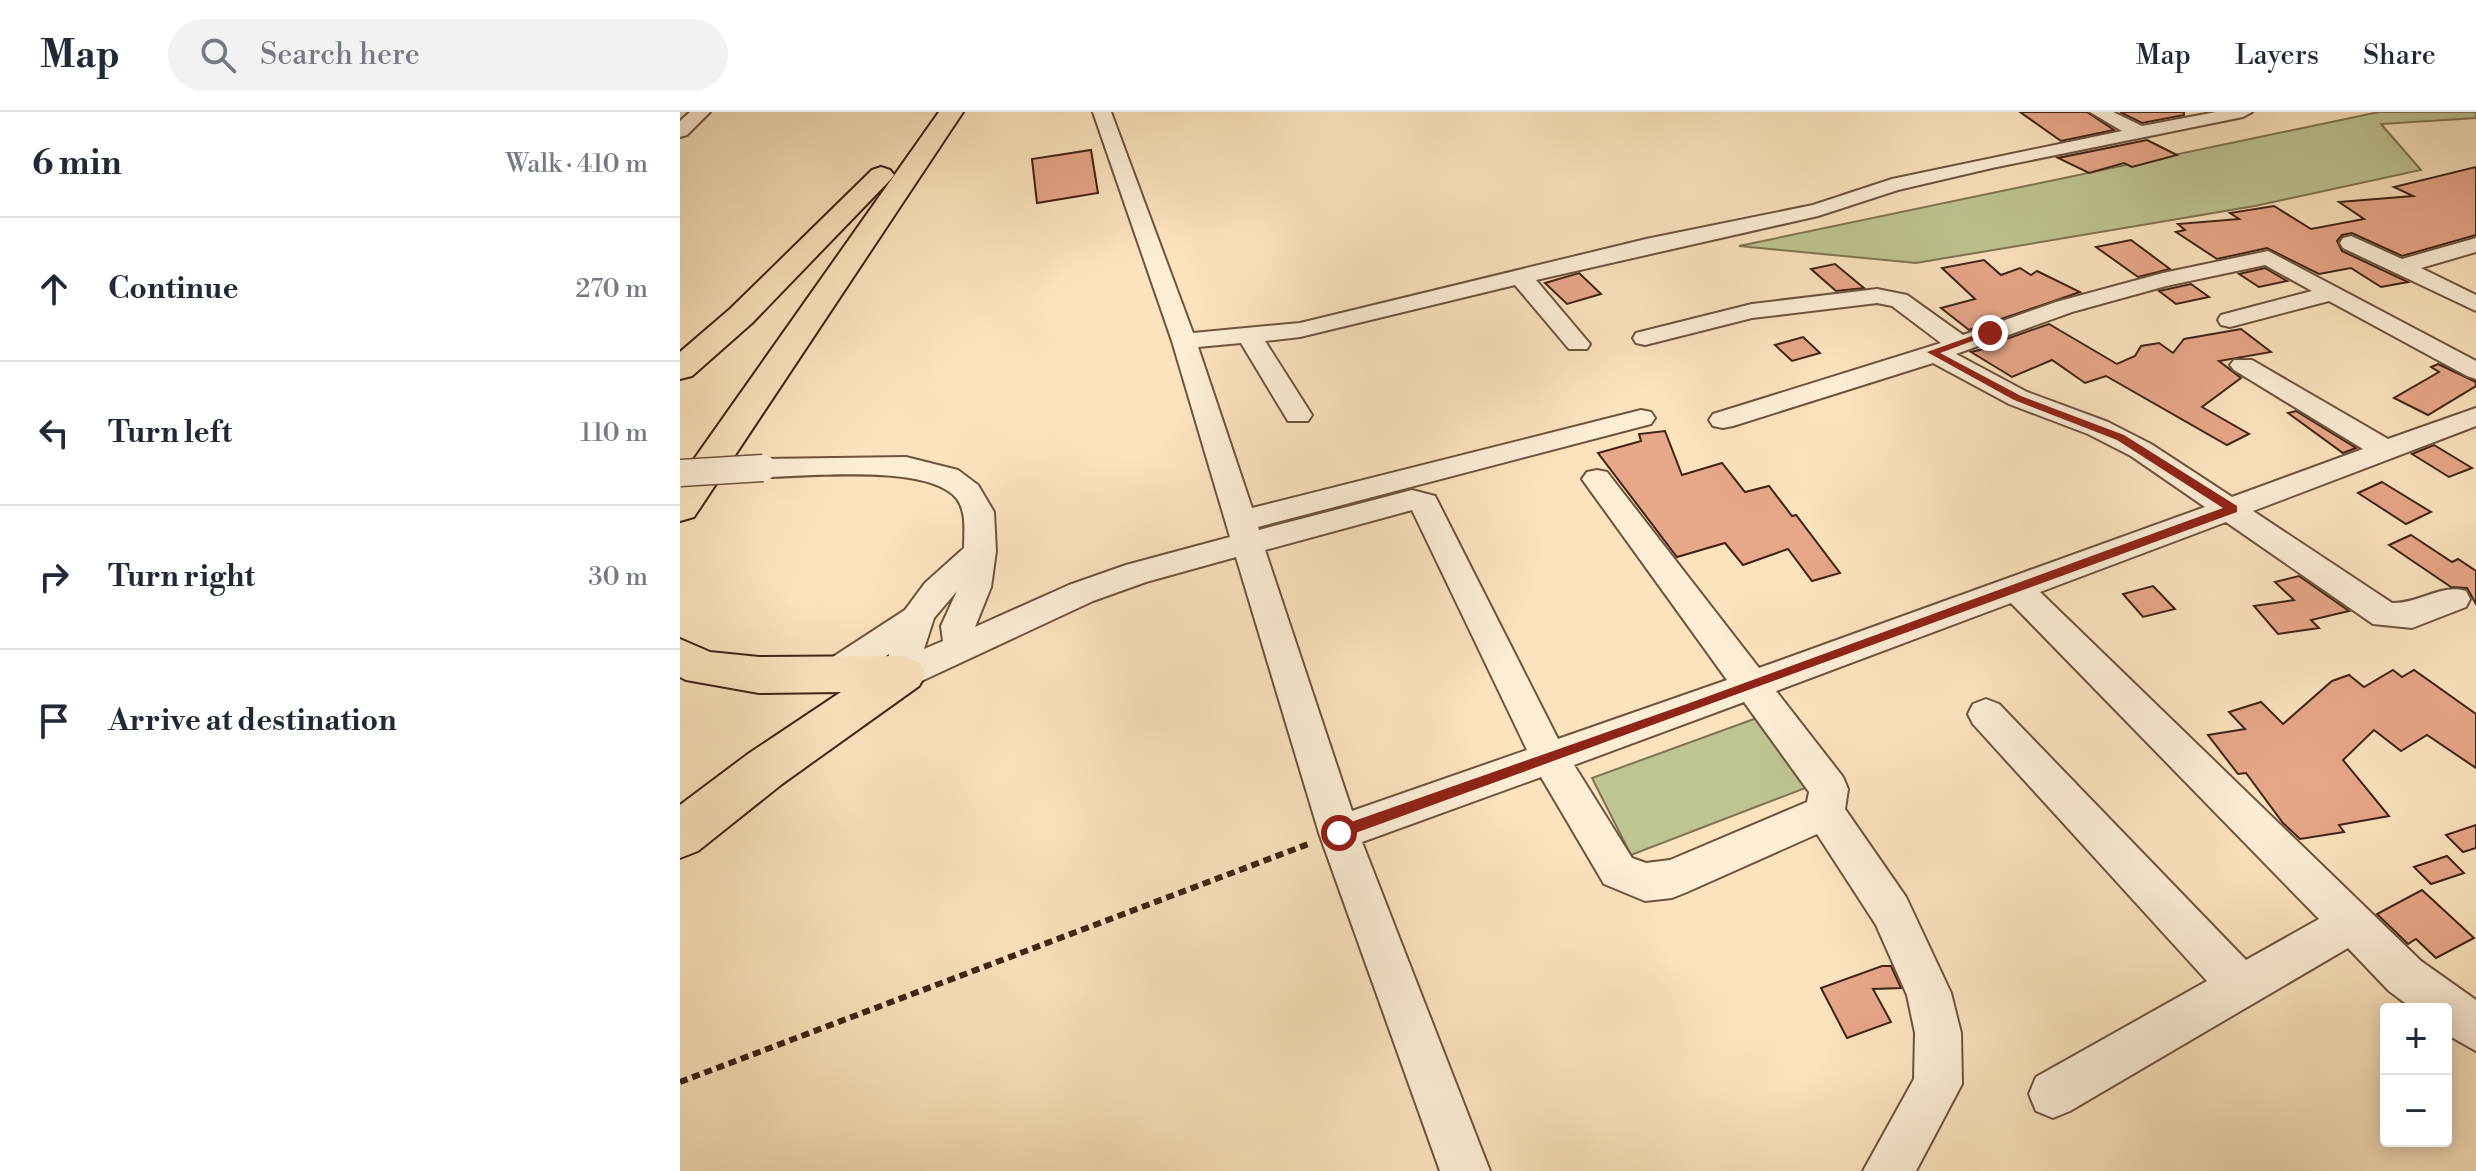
<!DOCTYPE html>
<html lang="en">
<head>
<meta charset="utf-8">
<style>
	body { margin:0; font-family:"Libre Bodoni",serif; background:#f2f2f3; color:#1f2937 }
	.controls { position:absolute; right:24px; bottom:24px; display:grid; overflow:hidden; border-radius:8px; box-shadow:0 4px 20px #0003 }
	.controls button { width:72px; height:72px; display:grid; place-items:center; padding:0; border:0; border-bottom:2px solid #e0e1e3; background:#fff; color:#1f2937; font:40px sans-serif }
	.stop { position:absolute; width:24px; height:24px; margin:-18px; border:6px solid #8f2418; border-radius:50%; background:#fff }
	.stop.end { background:#8f2418; border-color:#fff; box-shadow:0 2px 8px #0008 }
	.list { margin:0; padding:0; list-style:none }
	h2 { display:flex; justify-content:space-between; align-items:center; height:104px; margin:0; padding:0 32px; font-size:34px }
	h2 small { font-size:26px; font-weight:400; color:#747a83 }
	.list li { display:grid; grid-template-columns:52px 1fr auto; gap:24px; align-items:center; box-sizing:border-box; height:144px; padding:0 32px; border-top:2px solid #e0e1e3 }
	.list b { display:block; font-size:30px; white-space:nowrap }
	.list em { font-size:26px; font-style:normal; color:#747a83 }
	.icon { flex:none; width:44px; height:44px; fill:none; stroke:currentColor; stroke-width:2; stroke-linecap:round; stroke-linejoin:round }
	.map { position:relative; flex:none; width:1796px; height:1059px; overflow:hidden }
	header { display:flex; align-items:center; gap:48px; box-sizing:border-box; height:112px; padding:0 40px; background:#fff; border-bottom:2px solid #e0e1e3 }
	header strong { font-size:38px }
	nav { display:flex; gap:44px; margin-inline-start:auto; font-size:28px }
	.search { width:560px; height:72px; background:#f2f2f3; display:flex; align-items:center; gap:20px; box-sizing:border-box; padding:0 28px; border-radius:44px; color:#747a83; font-size:30px }
	main { display:flex }
	aside { flex:1; background:#fff }
	.map>svg:first-child { display:block }
	.green { fill:#bec492; stroke:#7f7452; stroke-width:2 }
	.building { fill:#e7a789; stroke:#402313; stroke-width:2 }
	.lines { fill:none; stroke-linecap:round; stroke-linejoin:round }
	.minor-casing { stroke:#6f533e; stroke-width:4 }
	.highway-casing { stroke:#402313; stroke-width:4 }
	.path { stroke:#402313; stroke-width:6; stroke-dasharray:8 5; stroke-linecap:butt }
	.minor { fill:#fcedd5; fill-rule:evenodd }
	.highway { fill:#fbe3be; fill-rule:evenodd }
	.minor-bridge-casing { stroke:#6f533e; stroke-width:29; stroke-linecap:butt }
	.minor-bridge { stroke:#fcedd5; stroke-width:26 }
	.route { fill:#8f2418 }
</style>
</head>
<body>
<header>
<strong>Map</strong>
<div class="search"><svg class="icon" aria-label="search" viewBox="0 0 24 24"><circle cx="10" cy="10" r="6"/><path d="M15 15l6 6"/></svg>Search here</div>
<nav><a>Map</a><a>Layers</a><a>Share</a></nav>
</header>
<main>
<aside>
<h2>6 min<small>Walk · 410 m</small></h2>
<ul class="list">
<li><svg class="icon" aria-label="ahead" viewBox="0 0 24 24"><path d="M12 20V5M6 11l6-6 6 6"/></svg><div><b>Continue</b></div><em>270 m</em></li>
<li><svg class="icon" aria-label="left" viewBox="0 0 24 24"><path d="M17 20v-9H6M10 6l-5 5 5 5"/></svg><div><b>Turn left</b></div><em>110 m</em></li>
<li><svg class="icon" aria-label="right" viewBox="0 0 24 24"><path d="M7 20v-9h11M14 6l5 5-5 5"/></svg><div><b>Turn right</b></div><em>30 m</em></li>
<li><svg class="icon" aria-label="arrive" viewBox="0 0 24 24"><path d="M6 21V4h12l-3 4 3 4H6"/></svg><div><b>Arrive at destination</b></div></li>
</ul>
</aside>
<div class="map">
<svg width="1796" height="1059" viewBox="0 0 1796 1059">
	<rect width="100%" height="100%" fill="#fbe3be"/>
	<filter id="stains"><feTurbulence type="fractalNoise" baseFrequency=".0025" numOctaves="4"/><feColorMatrix values="0 0 0 0 .2 0 0 0 0 .09 0 0 0 0 .02 0 0 0 .5 -.17"/></filter>
	<radialGradient id="worn" r=".72"><stop offset=".6" stop-color="#630" stop-opacity="0"/><stop offset="1" stop-color="#630" stop-opacity=".3"/></radialGradient>
	<g class="green">
		<polygon points="1699,0 1796,0 1796,6 1701,12 1741,58 1575,94 1236,151 1059,134"/>
		<polygon points="1085,603 1133,673 951,743 912,666"/>
	</g>
	<g class="building">
		<polygon points="1340,0 1407,0 1434,18 1381,29"/>
		<polygon points="1440,0 1504,0 1504,3 1462,11"/>
		<polygon points="1467,28 1497,43 1452,55 1444,51 1409,61 1378,46"/>
		<polygon points="411,38 418,81 357,91 352,47"/>
		<polygon points="1796,55 1796,123 1722,144 1672,121 1662,123 1657,129 1662,139 1728,170 1701,175 1671,156 1639,162 1587,136 1537,147 1496,120 1505,118 1498,112 1559,107 1550,101 1594,94 1631,117 1684,107 1659,90 1733,84 1714,75"/>
		<polygon points="1451,128 1490,157 1458,165 1416,135"/>
		<polygon points="1304,148 1321,163 1340,156 1351,163 1357,159 1400,180 1289,218 1261,196 1295,187 1262,156"/>
		<polygon points="1155,152 1184,176 1156,179 1131,157"/>
		<polygon points="1585,156 1607,169 1579,175 1559,162"/>
		<polygon points="899,161 921,182 887,192 865,171"/>
		<polygon points="1511,172 1529,185 1496,192 1479,179"/>
		<polygon points="1369,212 1437,252 1455,244 1461,234 1479,231 1493,241 1504,227 1561,217 1591,240 1539,249 1561,266 1522,295 1569,322 1547,333 1426,264 1405,271 1372,248 1332,265 1291,240 1312,235 1309,233"/>
		<polygon points="1123,225 1140,241 1112,249 1095,233"/>
		<polygon points="1758,252 1796,270 1796,274 1748,303 1714,286 1759,260 1751,255"/>
		<polygon points="1616,299 1676,336 1663,341 1608,301"/>
		<polygon points="985,319 1002,363 1042,351 1065,380 1089,374 1112,404 1116,403 1160,461 1132,469 1108,437 1063,453 1045,431 997,445 918,341 961,329 959,322"/>
		<polygon points="1754,333 1792,356 1769,365 1732,342"/>
		<polygon points="1702,370 1751,400 1726,412 1678,381"/>
		<polygon points="1731,423 1772,450 1778,447 1796,459 1796,492 1787,476 1771,475 1709,433"/>
		<polygon points="1619,464 1669,499 1631,508 1639,516 1598,522 1574,494 1614,488 1595,470"/>
		<polygon points="1473,474 1495,497 1463,505 1443,482"/>
		<polygon points="1713,558 1722,565 1734,558 1796,602 1796,656 1747,623 1721,639 1694,618 1663,648 1709,704 1659,713 1664,720 1620,727 1603,711 1566,661 1558,662 1528,623 1565,617 1549,600 1581,590 1603,612 1652,569 1669,563 1684,575"/>
		<polygon points="1796,713 1796,736 1783,740 1766,723"/>
		<polygon points="1767,744 1784,761 1751,772 1734,755"/>
		<polygon points="1742,778 1794,826 1756,846 1736,827 1728,832 1697,802"/>
		<polygon points="1202,854 1211,854 1221,876 1193,877 1211,910 1167,926 1141,876"/>
	</g>
	<g class="lines">
		<defs>
			<g id="minor">
				<polygon points="10,0 30,0 7,23 0,25 0,9"/>
				<path d="M413 0H431L513 221 620 211 966 127 1133 93 1212 67 1442 19 1410 0H1433L1462 14 1536 0H1572L1563 5 1312 56 1218 78 1138 104 856 168 910 232 907 237H889L835 173 620 225 585 229 632 303 628 309H608L561 231 518 235 572 396 961 298 971 300 975 306 971 312 578 415 579 418 732 378 755 384 878 627 1047 568 907 374 902 367 907 360 917 358 927 360 1079 556 1525 395 1451 344 1408 322 1329 292 1253 251 1053 314 1043 316 1033 314 1029 308 1033 302 1261 231 1212 194 1197 191 1072 206 965 233 956 231 953 226 956 221 1072 192 1197 177 1227 183 1283 223 1376 190 1483 161 1588 139 1796 249V267L1787 264 1649 189 1550 215 1541 213 1538 208 1541 203 1632 179 1585 153 1486 174 1392 200 1276 242 1347 280 1428 310 1471 332 1552 385 1683 337 1554 258 1550 253 1554 248H1572L1708 327 1796 296V314L1573 399 1712 491C1738 492 1762 471 1786 479L1790 487 1786 495 1732 516 1693 512 1546 410 1360 480 1741 849 1796 888V939L1766 922V897H1733L1709 879 1668 836 1390 999 1373 1006 1356 999 1349 982 1356 965 1527 869 1293 612 1288 602 1293 592 1306 587 1319 592 1566 848 1639 807 1331 491 1096 579 1163 665 1168 677 1165 697 1226 785 1271 881 1281 921 1282 972 1236 1059H1183L1234 967 1235 921 1227 883 1196 813 1137 722 1007 780 992 786 965 789 924 772 861 665 682 730 810 1059H760L639 721 556 445 466 470 413 489 235 572 223 576 211 572 206 562 209 542C189 556 167 580 142 572L137 562 142 552 225 498 245 471 284 436C284 420 287 401 277 387 249 351 128 365 83 365L73 362 69 356 73 350 83 347 226 345 278 358 298 373 314 400 316 439 311 475 295 515 389 473 446 453 550 425 492 229ZM732 398 847 638 672 699 585 438ZM277 479 261 514 263 529 244 537 254 506ZM1064 590 1129 680 1127 690 990 748 966 751 952 746 894 653Z"/>
				<polygon points="1671,124 1722,147 1796,126 1796,140 1741,156 1796,183 1796,199 1663,136 1660,131 1663,126"/>
			</g>
			<g id="highway">
				<polygon points="259,0 283,0 14,405 0,409 0,367"/>
				<polygon points="201,55 210,58 214,63 210,68 72,211 12,264 0,267 0,240 50,197 192,58"/>
				<polygon points="0,527 30,540 79,545 223,544 239,550 246,562 239,574 102,672 18,739 0,746 0,693 68,642 161,580 79,581 6,568 0,565"/>
			</g>
		</defs>
		<use href="#minor" class="minor-casing"/>
		<use href="#highway" class="highway-casing"/>
		<polyline class="path" points="0,970 631,731"/>
		<use href="#minor" class="minor"/>
		<use href="#highway" class="highway"/>
		<defs>
			<polyline id="minor-bridge" points="0,361 83,356"/>
		</defs>
		<use href="#minor-bridge" class="minor-bridge-casing"/>
		<use href="#minor-bridge" class="minor-bridge"/>
	</g>
	<polygon class="route" points="1306,219 1314,221 1260,241 1341,284 1444,323 1557,394 1557,400 659,727 654,725 654,716 1007,592 1543,396 1437,328 1334,288 1247,240"/>
	<rect width="100%" height="100%" filter="url(#stains)"/>
	<rect width="100%" height="100%" fill="url(#worn)"/>
</svg>
<div class="controls">
<button>+</button>
<button>−</button>
</div>
<div class="stop" style="left:659px;top:721px"></div>
<div class="stop end" style="left:1310px;top:221px"></div>
</div>
</main>
</body>
</html>
